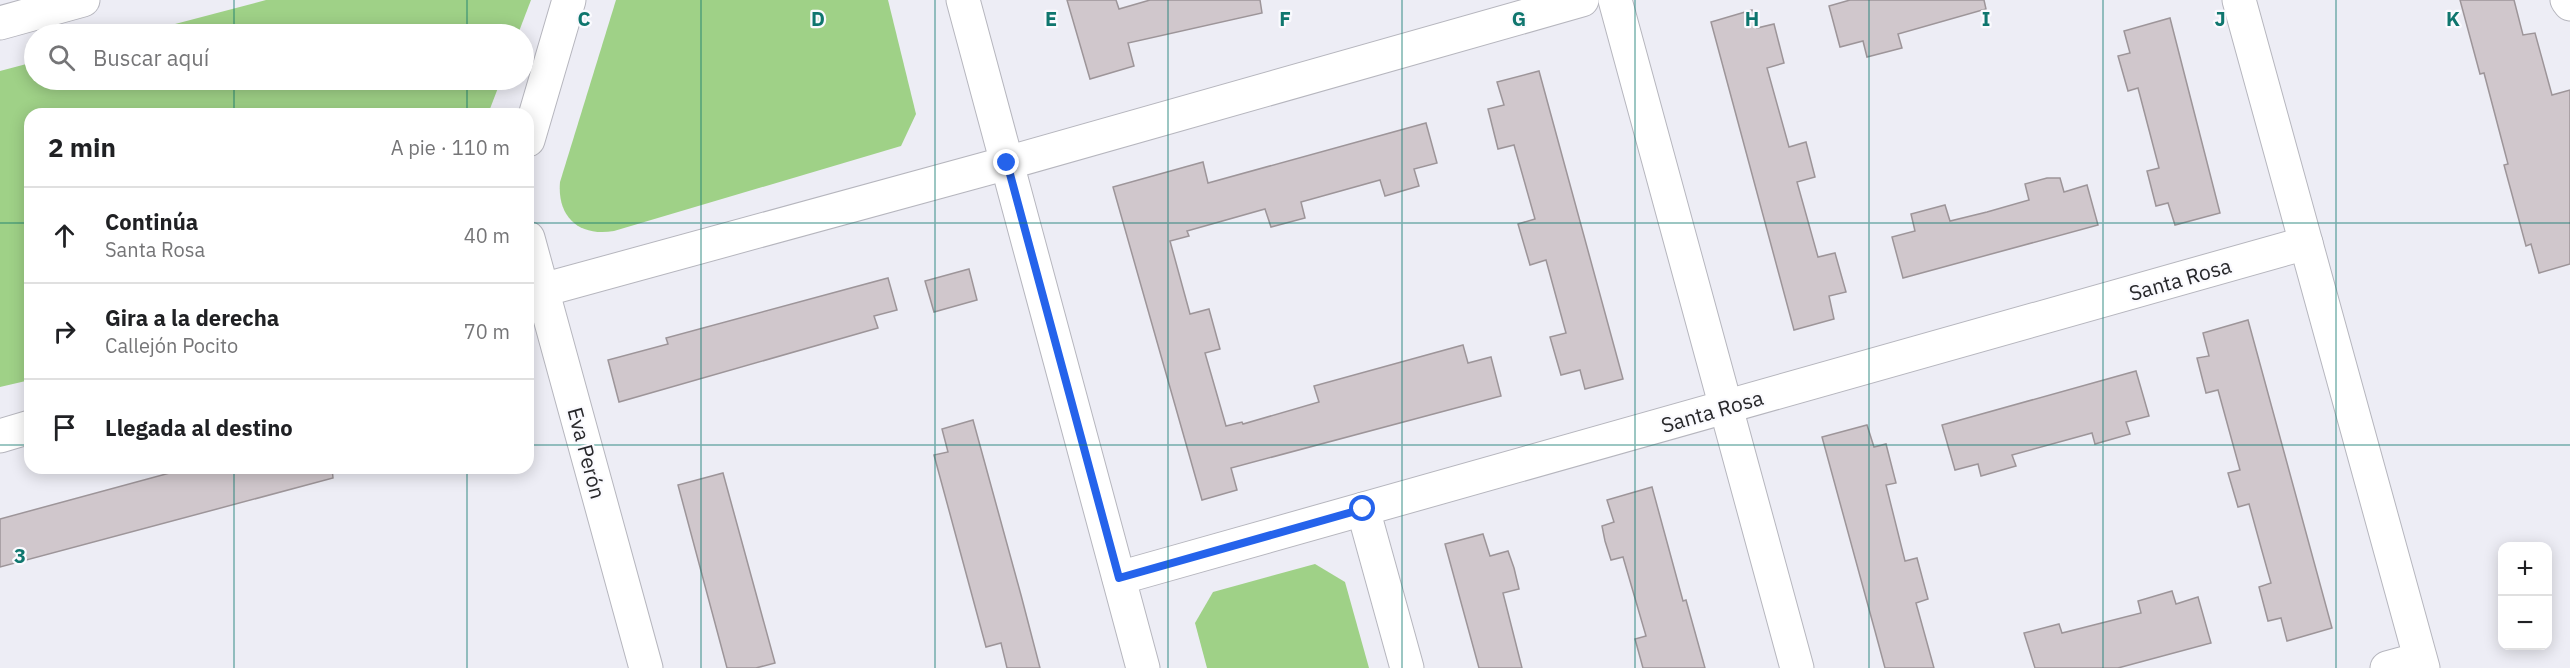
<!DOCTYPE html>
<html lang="es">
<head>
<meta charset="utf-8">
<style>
	body { margin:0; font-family:"IBM Plex Sans",sans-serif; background:#f2f2f2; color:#202124 }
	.controls { position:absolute; right:18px; bottom:18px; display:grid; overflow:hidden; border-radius:12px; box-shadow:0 3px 15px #0003 }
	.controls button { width:54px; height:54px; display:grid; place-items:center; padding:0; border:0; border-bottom:2px solid #e0e0e0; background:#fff; color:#202124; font:30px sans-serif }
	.stop { position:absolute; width:18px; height:18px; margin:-14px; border:4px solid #2563eb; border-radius:50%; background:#fff }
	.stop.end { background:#2563eb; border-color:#fff; box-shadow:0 2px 6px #0008 }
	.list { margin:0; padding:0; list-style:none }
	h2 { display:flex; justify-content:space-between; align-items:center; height:78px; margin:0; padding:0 24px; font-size:26px }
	h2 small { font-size:20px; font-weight:400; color:#757577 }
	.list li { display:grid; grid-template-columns:39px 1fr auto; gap:18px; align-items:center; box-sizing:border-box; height:96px; padding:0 24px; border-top:2px solid #e0e0e0 }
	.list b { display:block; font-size:22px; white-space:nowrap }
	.list p { margin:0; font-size:20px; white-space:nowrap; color:#757577 }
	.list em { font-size:20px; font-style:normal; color:#757577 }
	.icon { flex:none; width:33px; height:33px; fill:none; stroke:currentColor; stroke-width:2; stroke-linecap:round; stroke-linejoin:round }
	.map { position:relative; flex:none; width:2570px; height:668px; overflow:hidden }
	.search { position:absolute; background:#fff; box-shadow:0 3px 15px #0003; left:24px; top:24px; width:510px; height:66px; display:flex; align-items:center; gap:15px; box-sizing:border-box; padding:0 21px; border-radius:33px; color:#757577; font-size:22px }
	.panel { position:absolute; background:#fff; box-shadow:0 3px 15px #0003; left:24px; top:108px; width:510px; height:366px; border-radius:18px }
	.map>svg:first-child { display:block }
	.green { fill:#9fd187 }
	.building { fill:#d0c7cc; stroke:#9d9599; stroke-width:1.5 }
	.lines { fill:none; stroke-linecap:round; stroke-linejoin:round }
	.minor-casing { stroke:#b6b6be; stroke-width:35 }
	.tertiary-casing { stroke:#b6b6be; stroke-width:35 }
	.minor { stroke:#fff; stroke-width:33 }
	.tertiary { stroke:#fff; stroke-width:33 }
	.route { stroke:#2563eb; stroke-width:8 }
	.grid { fill:none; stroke:#0f766e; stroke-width:1.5; stroke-opacity:0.55 }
	.labels { text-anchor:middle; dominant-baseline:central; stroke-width:4.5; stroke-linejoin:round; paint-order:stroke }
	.street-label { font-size:21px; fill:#28282b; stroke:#fafafe }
	.grid-label { font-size:20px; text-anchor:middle; font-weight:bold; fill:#0f766e; stroke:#fafafe; stroke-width:4.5; stroke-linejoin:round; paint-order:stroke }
</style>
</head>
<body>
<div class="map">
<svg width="2570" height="668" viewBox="0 0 2570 668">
	<rect width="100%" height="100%" fill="#ededf5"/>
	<g class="green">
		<polygon points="266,0 531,0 518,34 137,34"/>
		<path d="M616 0H888L916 114 901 146 614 231C579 237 557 217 560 182Z"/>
		<polygon points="34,62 34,80 501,80 488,114 30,114 30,380 0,387 0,71"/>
		<polygon points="1315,564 1345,582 1369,668 1207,668 1195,623 1213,592"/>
	</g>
	<g class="building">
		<polygon points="1067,0 1116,0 1119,9 1150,0 1260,0 1262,13 1128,43 1134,66 1090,79"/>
		<polygon points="1850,0 1984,0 1986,9 1898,34 1902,48 1867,57 1863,41 1840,47 1829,6"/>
		<polygon points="2460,0 2514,0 2523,35 2535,33 2552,95 2570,90 2570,264 2539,273 2531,244 2526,246 2504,165 2508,164 2484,73 2480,74"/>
		<polygon points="1752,10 1757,28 1774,24 1784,63 1767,68 1789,147 1806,142 1815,177 1797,182 1818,257 1835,253 1846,292 1829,296 1834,319 1794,330 1711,22"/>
		<polygon points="2170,18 2220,213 2175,225 2168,203 2156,206 2147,171 2159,168 2138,88 2128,91 2118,56 2130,53 2124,31"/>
		<polygon points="1539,71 1623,379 1585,389 1580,370 1561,375 1550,337 1566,333 1546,260 1530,265 1518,224 1535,219 1514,145 1498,149 1488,109 1504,105 1497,82"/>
		<polygon points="1426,123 1437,163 1414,169 1419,186 1385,196 1380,180 1301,202 1305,218 1271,227 1265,209 1187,231 1189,236 1170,241 1190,314 1209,309 1220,349 1205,353 1226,426 1242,422 1243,424 1319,402 1314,386 1463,345 1468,363 1491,357 1501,396 1231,468 1237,490 1202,500 1113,187 1203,162 1208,183"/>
		<polygon points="2047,178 2060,178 2064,192 2087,185 2098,225 1903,278 1892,237 1915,231 1911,214 1945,205 1950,221 1987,212 2029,200 2025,184"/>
		<polygon points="969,269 977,300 934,312 925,281"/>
		<polygon points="888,278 897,310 874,316 878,328 619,402 608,360 668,344 666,338"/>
		<polygon points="2248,320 2332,628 2287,641 2281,618 2268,621 2259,587 2271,583 2262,551 2249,504 2238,507 2228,473 2240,470 2218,390 2206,393 2197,358 2209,356 2203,333"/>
		<polygon points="2136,371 2149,416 2126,422 2130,434 2095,444 2092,433 2012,455 2016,466 1981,476 1978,464 1955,470 1942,425"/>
		<polygon points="973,420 1021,595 1040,668 1007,668 1001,643 986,647 934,455 948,452 942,429"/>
		<polygon points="1867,425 1874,447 1886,444 1896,483 1886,485 1905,561 1917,558 1928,599 1916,603 1934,668 1885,668 1875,631 1822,437"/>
		<polygon points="188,468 332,468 333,478 0,567 0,519"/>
		<polygon points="723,473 775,663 756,668 727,668 678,485"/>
		<polygon points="1652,487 1683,601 1686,600 1705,668 1643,668 1635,639 1646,636 1623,557 1611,560 1605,541 1602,526 1614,522 1607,500"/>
		<polygon points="1483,534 1490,556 1508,551 1514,568 1519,589 1503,593 1522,668 1479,668 1445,544"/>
		<polygon points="2172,591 2176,604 2198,597 2211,643 2118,668 2035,668 2024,633 2059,624 2062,633 2141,613 2138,601"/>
	</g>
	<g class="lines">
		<defs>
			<g id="minor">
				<polyline points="963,0 1143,668"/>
				<polyline points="1615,0 1797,668"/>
				<polyline points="2239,0 2423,668"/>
				<polyline points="2567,0 2570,4"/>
				<polyline points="528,140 569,0"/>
				<polyline points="528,238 646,668"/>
				<polyline points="528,294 1007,163 1582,0"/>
				<polyline points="0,436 30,427"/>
				<polyline points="1363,509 1407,668"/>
				<polyline points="1119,578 2306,243"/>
				<polyline points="2387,668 2420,659"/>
			</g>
			<polyline id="tertiary" points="0,23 83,0"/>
		</defs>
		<use href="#minor" class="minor-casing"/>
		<use href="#tertiary" class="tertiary-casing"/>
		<use href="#minor" class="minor"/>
		<use href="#tertiary" class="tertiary"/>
	</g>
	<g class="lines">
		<polyline class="route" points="1007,163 1119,578 1363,509"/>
	</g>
	<path class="grid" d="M234 0V34M467 0V34M701 0V668M935 0V668M1168 0V668M1402 0V668M1635 0V668M1869 0V668M2103 0V668M2336 0V668M234 80V114M467 80V114M0 223H30M528 223H2570M0 445H30M528 445H2570M234 468V668M467 468V668"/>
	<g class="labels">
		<g class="street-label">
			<text transform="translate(2180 279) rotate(-16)">Santa Rosa</text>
			<text transform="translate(1712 411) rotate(-16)">Santa Rosa</text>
			<text transform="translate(587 453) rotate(75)">Eva Perón</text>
		</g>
	</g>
	<g class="grid-label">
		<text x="584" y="26">C</text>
		<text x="818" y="26">D</text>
		<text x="1051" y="26">E</text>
		<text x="1285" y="26">F</text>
		<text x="1519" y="26">G</text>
		<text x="1752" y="26">H</text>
		<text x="1986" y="26">I</text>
		<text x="2220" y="26">J</text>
		<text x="2453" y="26">K</text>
		<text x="20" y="563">3</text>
	</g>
</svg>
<div class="controls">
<button>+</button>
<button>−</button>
</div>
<div class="stop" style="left:1363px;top:509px"></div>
<div class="stop end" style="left:1007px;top:163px"></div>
<div class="search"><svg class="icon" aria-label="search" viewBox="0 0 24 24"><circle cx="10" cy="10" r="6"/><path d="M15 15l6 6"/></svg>Buscar aquí</div>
<section class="panel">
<h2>2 min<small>A pie · 110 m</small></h2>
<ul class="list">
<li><svg class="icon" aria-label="ahead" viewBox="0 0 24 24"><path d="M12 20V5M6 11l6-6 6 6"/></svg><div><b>Continúa</b><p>Santa Rosa</p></div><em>40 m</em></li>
<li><svg class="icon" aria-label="right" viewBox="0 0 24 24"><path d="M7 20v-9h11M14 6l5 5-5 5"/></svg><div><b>Gira a la derecha</b><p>Callejón Pocito</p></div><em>70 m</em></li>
<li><svg class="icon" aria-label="arrive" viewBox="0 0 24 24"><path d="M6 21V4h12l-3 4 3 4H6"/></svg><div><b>Llegada al destino</b></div></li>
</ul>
</section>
</div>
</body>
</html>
